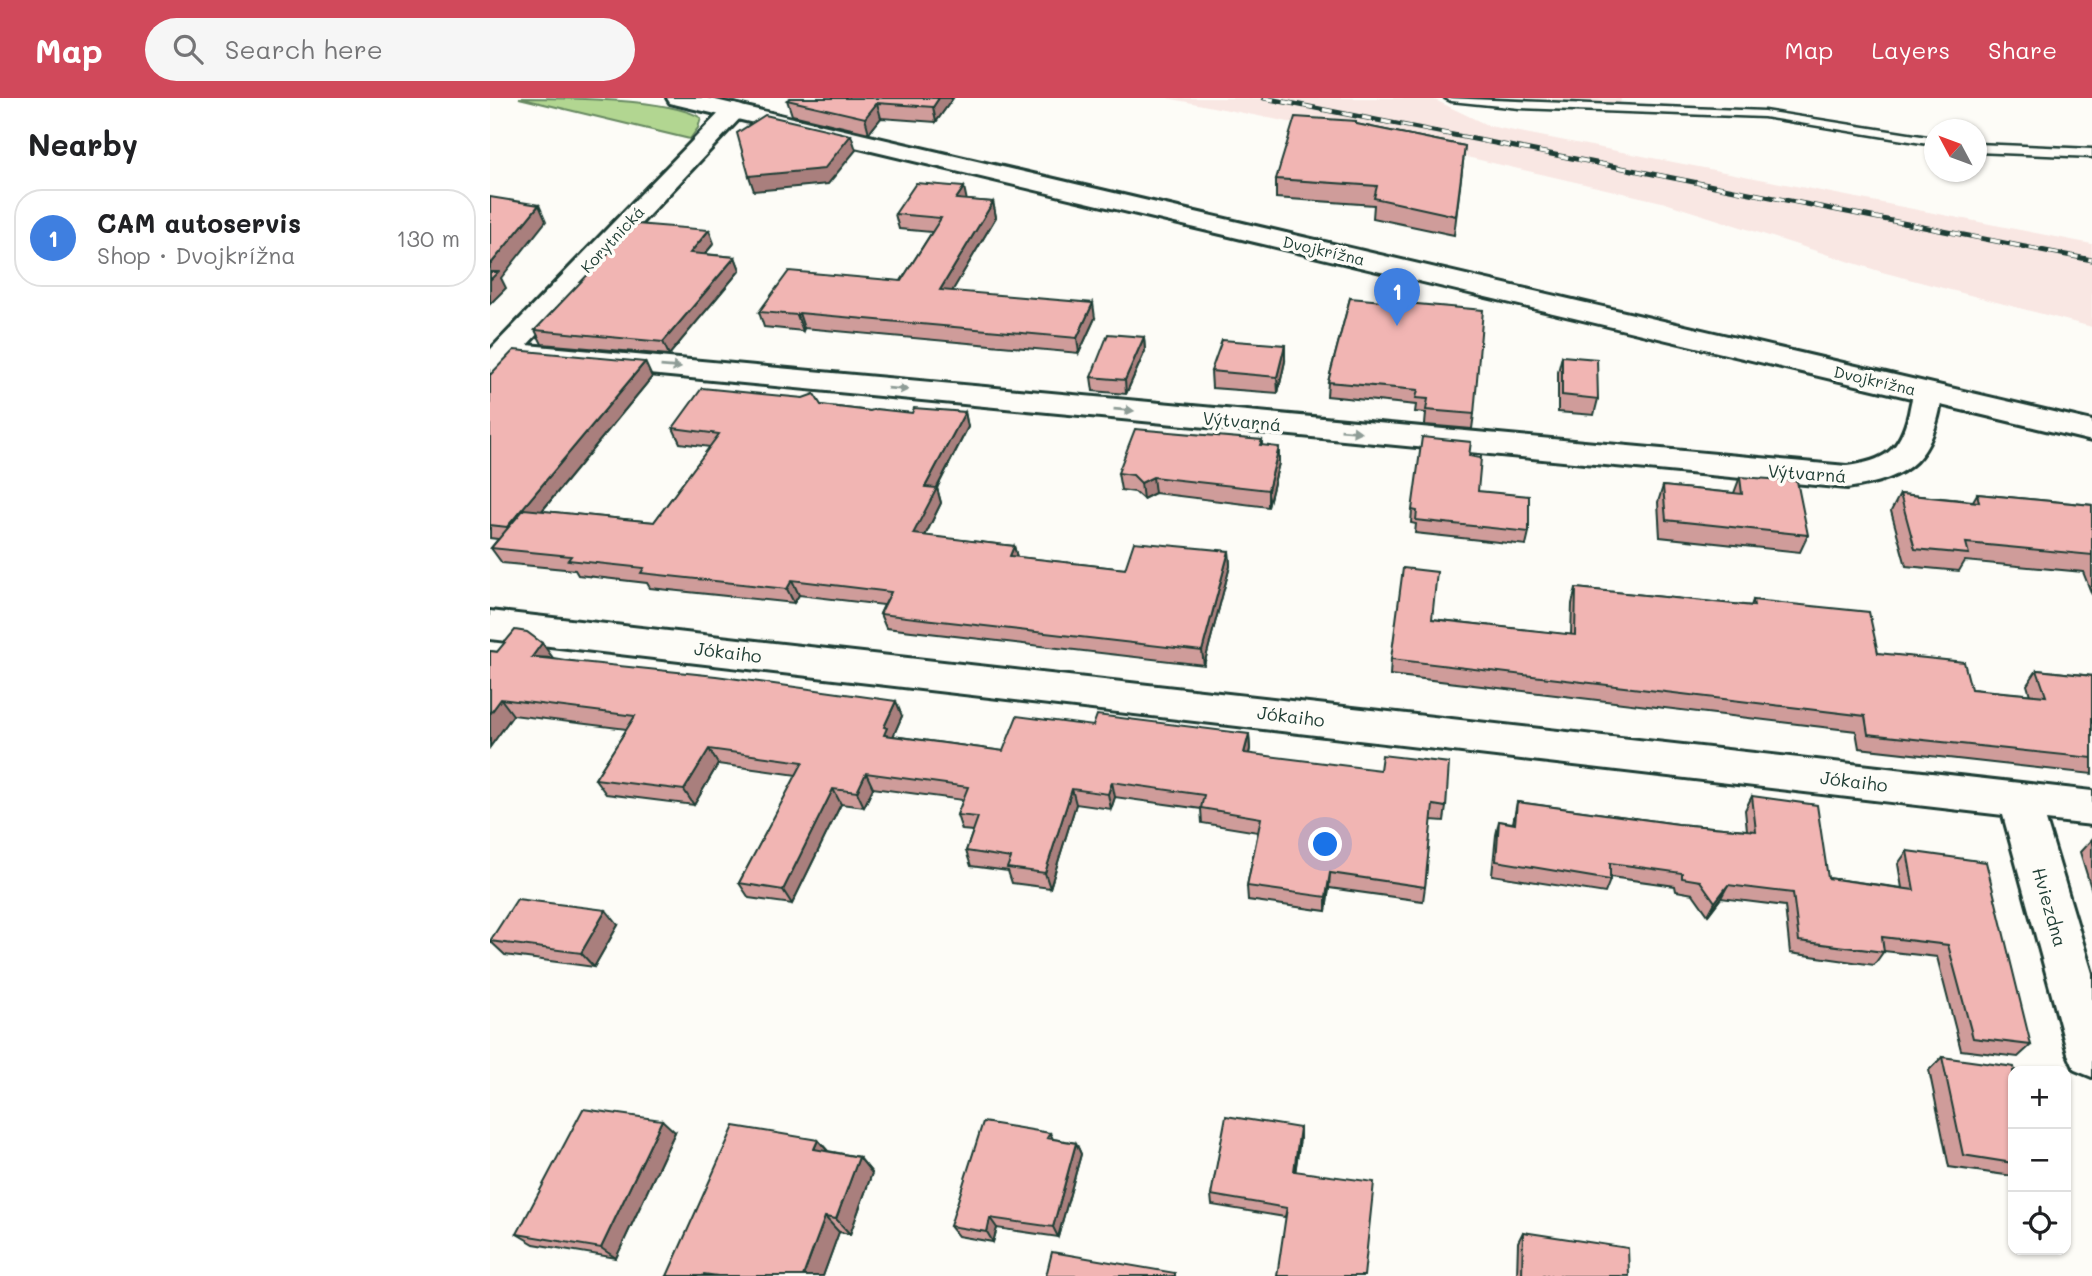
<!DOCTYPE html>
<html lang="en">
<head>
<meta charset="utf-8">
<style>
	body { margin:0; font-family:Mali,sans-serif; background:#f6f6f6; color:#202124 }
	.controls { position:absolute; right:21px; bottom:21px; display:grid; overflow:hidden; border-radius:14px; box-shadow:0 2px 5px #0004 }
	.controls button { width:63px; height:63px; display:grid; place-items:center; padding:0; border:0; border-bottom:2px solid #e0e0e0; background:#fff; color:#202124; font:35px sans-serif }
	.compass { position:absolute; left:1434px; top:21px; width:63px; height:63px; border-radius:50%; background:#fff; box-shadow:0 2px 5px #0004; rotate:311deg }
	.you { position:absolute; left:836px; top:747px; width:24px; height:24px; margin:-18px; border:5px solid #fff; border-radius:50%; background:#1a73e8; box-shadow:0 0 0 10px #1a73e833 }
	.badge { display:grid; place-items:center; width:46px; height:46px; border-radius:50%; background:#d1495b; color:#fff; font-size:23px; font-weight:700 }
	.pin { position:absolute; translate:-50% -58px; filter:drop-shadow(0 2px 4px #0008) }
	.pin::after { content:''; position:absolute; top:37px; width:24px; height:21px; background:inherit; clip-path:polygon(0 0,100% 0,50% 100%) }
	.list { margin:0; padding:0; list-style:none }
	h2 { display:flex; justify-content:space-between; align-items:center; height:91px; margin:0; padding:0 28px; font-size:30px }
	h2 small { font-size:23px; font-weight:400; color:#757577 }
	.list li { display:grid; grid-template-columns:46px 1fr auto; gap:21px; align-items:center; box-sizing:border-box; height:98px; margin:0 14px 14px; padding:0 14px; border:2px solid #e0e0e0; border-radius:28px }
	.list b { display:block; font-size:26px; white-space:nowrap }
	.list p { margin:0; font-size:23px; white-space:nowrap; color:#757577 }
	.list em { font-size:23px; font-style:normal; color:#757577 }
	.icon { flex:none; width:38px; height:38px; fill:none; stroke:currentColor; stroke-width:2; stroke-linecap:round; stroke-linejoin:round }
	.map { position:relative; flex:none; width:1602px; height:1178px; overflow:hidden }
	header { display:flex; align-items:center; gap:42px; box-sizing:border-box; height:98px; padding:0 35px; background:#d1495b; color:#fff }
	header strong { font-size:33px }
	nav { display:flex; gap:38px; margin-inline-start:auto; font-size:24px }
	.search { width:490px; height:63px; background:#f6f6f6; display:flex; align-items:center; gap:18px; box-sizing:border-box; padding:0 24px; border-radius:38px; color:#757577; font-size:26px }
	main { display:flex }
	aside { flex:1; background:#fff }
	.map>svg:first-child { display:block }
	.built { fill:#f9e7e3 }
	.green { fill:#b2d691; stroke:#688a62; stroke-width:2 }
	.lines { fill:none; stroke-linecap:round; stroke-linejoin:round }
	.lane-casing { stroke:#1f3d34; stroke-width:5 }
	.street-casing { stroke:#1f3d34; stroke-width:6 }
	.secondary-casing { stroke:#1f3d34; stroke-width:6 }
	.lane { fill:#fdfcf7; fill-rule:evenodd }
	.street { fill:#fdfcf7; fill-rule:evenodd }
	.secondary { fill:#fdfcf7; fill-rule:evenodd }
	.rail-casing { stroke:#1f3d34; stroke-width:5 }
	.rail { stroke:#fdfcf7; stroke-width:3.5; stroke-dasharray:10; stroke-linecap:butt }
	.wall { fill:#cf9c9a; stroke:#1f3d34; stroke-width:2 }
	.shaded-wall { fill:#a97f7d; stroke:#1f3d34; stroke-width:2 }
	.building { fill:#f1b5b3; stroke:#1f3d34; stroke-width:2 }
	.oneway { fill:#8e9c96 }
	.labels { text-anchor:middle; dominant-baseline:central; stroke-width:7; stroke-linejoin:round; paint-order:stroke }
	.far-street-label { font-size:16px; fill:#1f3d34; stroke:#fdfcf7 }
	.street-label { font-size:18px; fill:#1f3d34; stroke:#fdfcf7 }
</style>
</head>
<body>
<header>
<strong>Map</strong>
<div class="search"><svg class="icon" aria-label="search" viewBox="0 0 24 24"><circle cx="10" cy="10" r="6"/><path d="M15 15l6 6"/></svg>Search here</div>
<nav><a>Map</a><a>Layers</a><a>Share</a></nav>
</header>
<main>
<aside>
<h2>Nearby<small></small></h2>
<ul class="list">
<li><span class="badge" style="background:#3f7fe0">1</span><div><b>CAM autoservis</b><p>Shop · Dvojkrížna</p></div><em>130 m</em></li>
</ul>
</aside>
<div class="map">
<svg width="1602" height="1178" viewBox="0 0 1602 1178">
	<rect width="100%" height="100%" fill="#fdfcf7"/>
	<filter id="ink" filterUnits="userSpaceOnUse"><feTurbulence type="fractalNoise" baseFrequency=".0143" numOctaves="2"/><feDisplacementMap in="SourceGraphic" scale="14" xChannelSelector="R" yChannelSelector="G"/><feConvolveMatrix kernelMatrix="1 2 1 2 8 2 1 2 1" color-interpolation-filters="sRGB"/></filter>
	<g filter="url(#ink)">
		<g class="built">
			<polygon points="677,0 941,0 999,28 1602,146 1602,229 1392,174 1172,104 981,60"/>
			<polygon points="1000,0 1131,0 1130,8"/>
		</g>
		<path class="green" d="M29 0C72 0 180 0 211 20L208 30 200 41Z"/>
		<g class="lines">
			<defs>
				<g id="lane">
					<polygon points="955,0 1274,13 1444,40 1444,47 1274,19 1029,10 961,3"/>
					<polygon points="1486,46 1602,51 1602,59 1486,54"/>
				</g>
				<g id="street">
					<path d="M244 6 252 8 256 13 252 18 37 247 1357 368C1395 363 1410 353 1419 315 1421 305 1422 297 1427 288L1438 286 1449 288 1453 295C1442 361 1423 380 1357 390L22 263 13 273 0 275V252L236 8Z"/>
					<polygon points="0,513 1602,693 1602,727 1556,722 1602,875 1602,979 1585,972 1578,956 1513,717 0,541"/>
				</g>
				<polygon id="secondary" points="177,0 217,0 1602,323 1602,343 188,7 180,5"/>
			</defs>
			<use href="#lane" class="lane-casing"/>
			<use href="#street" class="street-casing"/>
			<use href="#secondary" class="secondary-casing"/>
			<use href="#lane" class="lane"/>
			<use href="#street" class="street"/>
			<use href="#secondary" class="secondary"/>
			<defs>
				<polyline id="rail" points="774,0 1602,162"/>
			</defs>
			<use href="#rail" class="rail-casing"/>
			<use href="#rail" class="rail"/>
		</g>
		<g class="wall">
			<polygon points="463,0 446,24 391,20 379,35 302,17 297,2"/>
			<polygon points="866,26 975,48 964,137 883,120 884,107 786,100 786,81"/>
			<polygon points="477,102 503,104 506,119 462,193 605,220 589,255 314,230 313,233 274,229 269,214 411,183 442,134 409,131 405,116"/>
			<polygon points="224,145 215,156 245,159 250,172 179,257 52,246 45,232"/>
			<polygon points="860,200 984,316 982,331 935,327 936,315 925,314 926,307 837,298 838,284"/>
			<polygon points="654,239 655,253 636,296 603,293 601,279"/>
			<polygon points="1072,258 1108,301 1104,317 1068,314 1068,274"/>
			<polygon points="795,263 788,295 722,290 721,273"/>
			<polygon points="0,277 162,279 52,413 164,424 220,349 190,345 183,330 331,307 380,313 422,315 475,314 478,329 447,390 451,405 435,438 524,448 527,459 635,471 739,453 740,468 714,567 396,530 390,516 394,507 309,497 304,505 160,490 157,485 88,477 85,472 12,465 1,450 8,441 0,440"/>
			<polygon points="772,342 772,347 789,365 778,409 665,395 653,401 645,394 631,392 628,375"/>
			<polygon points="979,358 988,393 1039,434 1036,447 925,435 926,426 921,425 922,412"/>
			<polygon points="1250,379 1318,437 1310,454 1170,439 1168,404 1173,388 1244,395"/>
			<polygon points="1410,396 1483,403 1487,396 1602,407 1602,497 1593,474 1475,463 1469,473 1416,468 1401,413"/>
			<polygon points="1086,490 1261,508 1263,502 1388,555 1481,591 1540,597 1537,587 1547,572 1602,578 1602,676 1369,650 1366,633 900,577 901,561 942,521 1081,537 1082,506"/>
			<polygon points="0,553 63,560 412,618 403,638 513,653 603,628 759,636 760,651 759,656 956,709 954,723 941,722 935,789 933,803 839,790 836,813 758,802 757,788 768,734 712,725 711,711 625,699 621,711 586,706 560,790 522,785 518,773 481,768 476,753 483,733 472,732 467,717 473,702 383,690 374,709 351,706 302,806 259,800 249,785 307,677 228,666 204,707 116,696 105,681 137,631 23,617 0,649"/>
			<polygon points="1262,698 1338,780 1412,790 1408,766 1417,753 1541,947 1528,959 1471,952 1447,859 1394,853 1384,867 1300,855 1295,808 1231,800 1218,817 1203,796 1186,793 1185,788 1120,779 1120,782 1115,795 1002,777 1006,737 1009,723 1023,725 1027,704 1188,726 1257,732 1255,712"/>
			<polygon points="1602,741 1602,793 1590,754"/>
			<polygon points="128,827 104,869 15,857 0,843"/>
			<polygon points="1452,959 1523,973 1523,1078 1459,1069 1439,972"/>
			<polygon points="810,1030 810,1040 805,1074 795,1119 722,1107 721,1097"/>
			<polygon points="185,1034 126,1160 44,1146 27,1136"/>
			<polygon points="560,1035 563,1041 586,1045 591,1056 568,1139 507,1130 503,1144 468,1138 460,1128"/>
			<polygon points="328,1042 338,1053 369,1059 382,1075 360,1136 349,1134 333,1178 177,1178"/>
			<polygon points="1033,1134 1139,1178 1027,1178 1028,1144"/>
		</g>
		<g class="shaded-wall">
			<polygon points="449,0 463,0 446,24 443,9"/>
			<polygon points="387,5 391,20 379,35 375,20"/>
			<polygon points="361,37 366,52 338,86 264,93 259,78"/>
			<polygon points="474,89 477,103 466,101"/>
			<polygon points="503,104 506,119 454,207 450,192"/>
			<polygon points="49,107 56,123 11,180 16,190 0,206 0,167"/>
			<polygon points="219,132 224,145 205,168 200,155"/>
			<polygon points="245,159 250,172 179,257 173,244"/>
			<polygon points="603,205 605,220 589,255 587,240"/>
			<polygon points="309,215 314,230 313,233 307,217"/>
			<polygon points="654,239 655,253 636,296 635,282"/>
			<polygon points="795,247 795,263 788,295 787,279"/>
			<polygon points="155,264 162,279 27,443 17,429"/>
			<polygon points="475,314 478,329 444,395 447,390 451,405 428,452 423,436 435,389"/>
			<polygon points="789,349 789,365 778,409 778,392"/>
			<polygon points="663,379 665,395 653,401 651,385"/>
			<polygon points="524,448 528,463 520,458"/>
			<polygon points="739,453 740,468 714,567 712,553"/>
			<polygon points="302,482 309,497 304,505 297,491"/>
			<polygon points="52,545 63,560 42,559"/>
			<polygon points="11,601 23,617 0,649 0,616"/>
			<polygon points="406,603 412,618 402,641 394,637 394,629"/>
			<polygon points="759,636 760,651 755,670 754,655"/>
			<polygon points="219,651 228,666 204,707 194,692"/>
			<polygon points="376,675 383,690 374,709 367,694"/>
			<polygon points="622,684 625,699 621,711 618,696"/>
			<polygon points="343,691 351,706 302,806 293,792"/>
			<polygon points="582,691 586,706 560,790 555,775"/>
			<polygon points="840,775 839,790 836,813 836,799"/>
			<polygon points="1238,787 1231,800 1218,817 1225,804"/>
			<polygon points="116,812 128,827 104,869 91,855"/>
			<polygon points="172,1022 185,1034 126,1160 111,1150"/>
			<polygon points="810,1030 810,1040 804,1083 804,1073"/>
			<polygon points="328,1042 342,1058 324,1051"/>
			<polygon points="586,1045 591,1056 568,1139 563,1129"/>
			<polygon points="369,1059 382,1075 360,1136 346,1121"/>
			<polygon points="335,1119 349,1134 333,1178 313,1178"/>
			<polygon points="500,1120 507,1130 503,1144 497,1134"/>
		</g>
		<g class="building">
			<polygon points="300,0 449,0 443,9 387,5 375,20 297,2"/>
			<polygon points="275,17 361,37 334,71 259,78 247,35"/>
			<polygon points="805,19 866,23 866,26 975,48 966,118 884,100 887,88 786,81"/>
			<polygon points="426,85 474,89 466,101 503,104 450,192 603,205 587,240 309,215 307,217 269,214 299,173 411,183 451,120 405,116"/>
			<polygon points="0,99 49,107 0,167"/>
			<polygon points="146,126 219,132 200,155 245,159 173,244 45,232"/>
			<polygon points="0,174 8,174 0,182"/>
			<polygon points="860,200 993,212 984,316 936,312 938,301 926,300 928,292 838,284"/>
			<polygon points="618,236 654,239 635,282 601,279"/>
			<polygon points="732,242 795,247 787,279 721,273"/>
			<polygon points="24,252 155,264 17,429 0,427 0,277"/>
			<polygon points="1072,258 1107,261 1108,301 1072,297"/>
			<polygon points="212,290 313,300 324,296 331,307 380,313 386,311 422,315 424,310 475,314 435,389 447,390 423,436 524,448 520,458 635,471 644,444 739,453 712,553 390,516 401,494 302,482 297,491 151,475 154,470 78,462 81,458 1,450 34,411 164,424 229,336 183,330"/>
			<polygon points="645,331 772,342 770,347 789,349 778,392 663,379 651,385 643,377 628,375"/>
			<polygon points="932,339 981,344 979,358 991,360 988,393 1039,398 1039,434 926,422 927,413 922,412"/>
			<polygon points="1250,379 1307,383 1318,437 1176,422 1173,388 1252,396"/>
			<polygon points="1410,396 1489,404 1487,396 1602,407 1602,457 1476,445 1479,456 1425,451"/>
			<polygon points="913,470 947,474 942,521 1085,537 1086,490 1264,508 1263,502 1379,514 1388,555 1474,564 1481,591 1556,598 1547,572 1602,578 1602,660 1378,636 1375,618 901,561"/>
			<polygon points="25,532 37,534 52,545 42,559 226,578 406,603 394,629 397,630 394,637 513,653 527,618 603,628 607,617 759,636 754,655 890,672 892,657 959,665 956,709 943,707 935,789 840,775 836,799 757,788 771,720 711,710 714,697 622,684 618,696 582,691 555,775 517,770 521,760 476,753 488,719 467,717 478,689 376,675 367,694 343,691 293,792 249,785 313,664 219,651 194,692 105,681 145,618 11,601 0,616 0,553 7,554"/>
			<polygon points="1262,698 1327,707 1338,780 1424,792 1417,753 1496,764 1541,947 1483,940 1458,847 1392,839 1394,854 1309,843 1303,795 1238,787 1225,804 1210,783 1192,780 1192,775 1120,765 1120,782 1006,763 1009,723 1025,726 1027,704 1188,726 1266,733"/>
			<polygon points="27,801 116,812 91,855 0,843"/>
			<polygon points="1452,959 1524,969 1525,973 1523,973 1523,1065 1473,1057"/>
			<polygon points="93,1011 172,1022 111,1150 27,1136"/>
			<polygon points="736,1018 810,1030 804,1073 884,1084 874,1178 787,1178 797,1110 721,1097"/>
			<polygon points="493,1024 560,1035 557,1040 586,1045 563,1129 500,1120 497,1134 460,1128"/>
			<polygon points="244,1028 328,1042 324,1051 369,1059 346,1121 335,1119 313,1178 228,1178 214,1176 213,1178 177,1178"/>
			<polygon points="1033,1134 1138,1150 1139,1178 1032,1178"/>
			<polygon points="562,1154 685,1175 685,1178 556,1178"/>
		</g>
		<defs><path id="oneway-solid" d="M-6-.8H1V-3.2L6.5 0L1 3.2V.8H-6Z" transform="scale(1.75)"/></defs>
		<g class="oneway">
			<use href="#oneway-solid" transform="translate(181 269) rotate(5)"/>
			<use href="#oneway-solid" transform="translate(408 291) rotate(5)"/>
			<use href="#oneway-solid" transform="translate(634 312) rotate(5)"/>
			<use href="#oneway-solid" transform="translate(861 333) rotate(5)"/>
		</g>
	</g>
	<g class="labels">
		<g class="far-street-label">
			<text transform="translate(122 141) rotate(-47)">Korytnická</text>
			<text transform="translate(834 152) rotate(13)">Dvojkrížna</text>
			<text transform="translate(1385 282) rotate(13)">Dvojkrížna</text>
		</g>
		<g class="street-label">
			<text transform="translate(752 323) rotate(5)">Výtvarná</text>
			<text transform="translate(1317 375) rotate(4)">Výtvarná</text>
			<text transform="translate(238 554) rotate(7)">Jókaiho</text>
			<text transform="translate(801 618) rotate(7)">Jókaiho</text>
			<text transform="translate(1364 683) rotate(7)">Jókaiho</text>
			<text transform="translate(1560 809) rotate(74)">Hviezdna</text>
		</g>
	</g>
</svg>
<div class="controls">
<button>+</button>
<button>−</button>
<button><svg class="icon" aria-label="locate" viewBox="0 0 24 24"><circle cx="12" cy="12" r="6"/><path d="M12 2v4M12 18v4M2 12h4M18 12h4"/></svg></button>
</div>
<svg class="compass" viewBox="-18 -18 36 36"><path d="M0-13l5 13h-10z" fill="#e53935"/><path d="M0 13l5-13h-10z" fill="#757577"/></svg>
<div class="you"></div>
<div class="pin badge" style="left:907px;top:228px;background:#3f7fe0">1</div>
</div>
</main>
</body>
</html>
